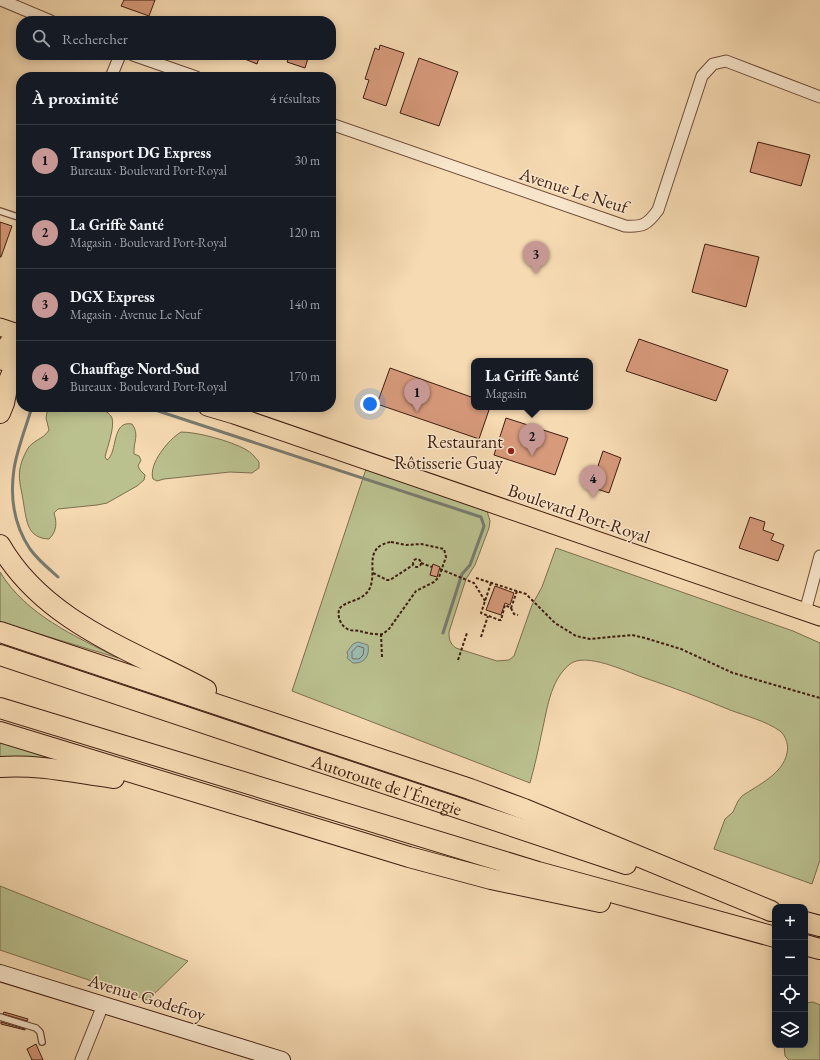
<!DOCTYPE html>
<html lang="fr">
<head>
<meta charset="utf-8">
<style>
	body { margin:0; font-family:"EB Garamond",serif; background:#242831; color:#f1f3f6 }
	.controls { position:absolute; right:12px; bottom:12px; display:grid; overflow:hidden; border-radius:8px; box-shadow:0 2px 10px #0003 }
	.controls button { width:36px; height:36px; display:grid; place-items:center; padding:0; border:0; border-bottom:1px solid #363941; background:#171b24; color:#f1f3f6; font:20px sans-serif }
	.you { position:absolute; left:370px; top:404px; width:14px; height:14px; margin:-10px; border:3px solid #fff; border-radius:50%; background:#1a73e8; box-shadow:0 0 0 6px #1a73e833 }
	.badge { display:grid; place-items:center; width:26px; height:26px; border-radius:50%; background:#c59692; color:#111; font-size:13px; font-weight:700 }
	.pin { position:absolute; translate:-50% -33px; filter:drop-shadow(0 1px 2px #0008) }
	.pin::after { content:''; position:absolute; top:21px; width:14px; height:12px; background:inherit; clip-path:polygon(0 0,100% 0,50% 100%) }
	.popup { position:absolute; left:471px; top:358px; width:122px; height:52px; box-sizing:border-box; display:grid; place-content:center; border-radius:8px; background:#171b24; filter:drop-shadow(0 1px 3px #0005); font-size:13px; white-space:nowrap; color:#9ea1a6 }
	.popup b { font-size:15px; color:#f1f3f6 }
	.popup::after { content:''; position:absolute; left:50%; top:100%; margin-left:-8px; border:8px solid transparent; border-top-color:#171b24 }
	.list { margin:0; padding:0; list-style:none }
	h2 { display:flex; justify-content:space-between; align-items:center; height:52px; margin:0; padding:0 16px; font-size:17px }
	h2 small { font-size:13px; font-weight:400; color:#9ea1a6 }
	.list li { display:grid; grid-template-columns:26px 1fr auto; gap:12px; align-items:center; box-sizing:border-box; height:72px; padding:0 16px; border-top:1px solid #363941 }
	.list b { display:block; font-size:15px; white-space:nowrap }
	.list p { margin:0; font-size:13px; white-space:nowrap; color:#9ea1a6 }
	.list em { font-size:13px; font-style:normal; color:#9ea1a6 }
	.icon { flex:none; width:22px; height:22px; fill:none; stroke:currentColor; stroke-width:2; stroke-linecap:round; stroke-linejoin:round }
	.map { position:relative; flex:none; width:820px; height:1060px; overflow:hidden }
	.search { position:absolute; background:#171b24; box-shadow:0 2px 10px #0003; left:16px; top:16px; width:320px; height:44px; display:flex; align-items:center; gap:10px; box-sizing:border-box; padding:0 14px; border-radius:16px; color:#9ea1a6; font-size:15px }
	.panel { position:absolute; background:#171b24; box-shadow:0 2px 10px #0003; left:16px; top:72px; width:320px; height:340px; border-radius:16px }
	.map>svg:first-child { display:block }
	.green { fill:#bac08e; stroke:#7d6e4e }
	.water { fill:#9dbab0; stroke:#787b70 }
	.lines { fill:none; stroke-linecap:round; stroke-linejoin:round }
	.shore { stroke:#6e6c60; stroke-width:1 }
	.stream { stroke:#787b70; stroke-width:3 }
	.building { fill:#d79a7b; stroke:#401d0f }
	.lane-casing { stroke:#6e4c38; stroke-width:8 }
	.street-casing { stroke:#6e4c38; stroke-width:13 }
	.secondary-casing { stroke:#401d0f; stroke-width:18 }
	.primary-casing { stroke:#401d0f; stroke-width:19 }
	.highway-casing { stroke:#401d0f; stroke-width:22 }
	.path { stroke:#401d0f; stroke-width:2; stroke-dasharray:3 2; stroke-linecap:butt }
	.lane { stroke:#f9e7cd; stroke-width:5.5 }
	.street { stroke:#f9e7cd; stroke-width:11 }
	.secondary { stroke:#f9e7cd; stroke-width:16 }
	.primary { stroke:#f6dab2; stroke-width:17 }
	.highway { stroke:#f6dab2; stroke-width:20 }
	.poi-dot { fill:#8f2418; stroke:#f9e7cd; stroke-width:1.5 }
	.labels { text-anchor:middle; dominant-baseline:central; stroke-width:3; stroke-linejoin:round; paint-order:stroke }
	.street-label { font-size:18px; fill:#401d0f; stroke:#f9e7cd }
	.poi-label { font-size:18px; fill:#401d0f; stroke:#f9e7cd; text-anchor:end }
</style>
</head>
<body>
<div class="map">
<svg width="820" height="1060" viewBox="0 0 820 1060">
	<rect width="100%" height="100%" fill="#f6dab2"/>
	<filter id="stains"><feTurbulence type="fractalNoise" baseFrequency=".005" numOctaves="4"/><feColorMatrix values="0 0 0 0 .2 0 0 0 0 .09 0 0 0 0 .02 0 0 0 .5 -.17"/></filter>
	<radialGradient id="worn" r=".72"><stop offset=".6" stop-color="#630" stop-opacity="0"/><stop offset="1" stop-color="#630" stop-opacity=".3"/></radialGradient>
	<g class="green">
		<path d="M48 407C62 407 106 402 112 418 115 427 107 448 105 457L107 460C118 453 111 420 132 424 140 435 133 442 134 454L139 456 141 460 138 466 140 470 145 475 144 480 137 486 107 503 97 505 58 509 54 513C57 523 57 531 49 539 28 538 27 523 24 506 21 483 14 474 27 450 32 440 43 440 49 430L46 418Z"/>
		<path d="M181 432C198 432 230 441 245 449 251 452 255 457 259 462V468L252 473 230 472 164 479 157 481 153 479C148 464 169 439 181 432Z"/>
		<path d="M366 469 487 511 490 521 489 528 475 565 466 579 449 632C449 639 450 644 456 648L497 661 509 660 514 656 532 605 542 587 556 548 793 631 820 643V860L812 884 714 849 725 819 733 812 738 801 742 796C758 785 783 774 787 753 789 746 786 736 780 731 766 721 746 716 730 710 701 698 672 687 642 677 625 671 586 652 570 664 549 681 547 712 541 736 538 752 534 768 530 783L292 691Z"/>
		<path d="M0 572C26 615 75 636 118 658L0 622Z"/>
		<polygon points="0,739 54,759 52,761 0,759"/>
		<polygon points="0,886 188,961 148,1000 0,950"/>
		<polygon points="813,1002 820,1005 820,1060 789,1060 785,1056 784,1045 805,1045 805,1003"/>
	</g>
	<path class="water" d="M358 642 368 645C370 656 364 664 353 663L347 658 348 656 347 652 353 644Z"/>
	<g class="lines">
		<polygon class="shore" points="358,646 364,648 363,655 359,659 354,659 352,658 352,652"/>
		<g class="stream">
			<path d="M32 407C26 427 17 449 14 469 10 496 14 525 30 549 38 560 48 568 58 577"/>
			<polyline points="146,407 481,517 484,526 482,532 470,565 462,574 443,633"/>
		</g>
	</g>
	<g class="building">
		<polygon points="124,0 155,0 149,16 121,6"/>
		<polygon points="380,45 404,53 386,106 363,98 369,80 365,79 375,48 379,50"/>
		<polygon points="235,55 260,55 257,64"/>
		<polygon points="290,55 309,55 305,68 287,62"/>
		<polygon points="419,58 458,72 439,126 400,113"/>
		<polygon points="758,142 810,155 801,186 750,172"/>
		<polygon points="0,222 12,226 1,257 0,257"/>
		<polygon points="705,244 759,257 746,307 692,292"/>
		<polygon points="639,339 728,370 716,401 626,371"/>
		<polygon points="390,368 474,398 474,407 490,407 479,439 377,404"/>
		<polygon points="506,418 568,438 555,475 494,455"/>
		<polygon points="603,451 621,458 609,493 591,487"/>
		<polygon points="750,517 765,522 763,530 774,534 771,540 784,545 778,561 739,548"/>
		<polygon points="433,564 440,567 437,577 430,575"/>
		<polygon points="495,586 514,593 510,605 505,603 501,615 486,610"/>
		<polygon points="4,1012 28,1019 27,1021 3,1014"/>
		<polygon points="1,1022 25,1029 25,1030 1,1024"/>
		<polygon points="36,1044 43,1060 32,1060 27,1049"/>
	</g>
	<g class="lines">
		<defs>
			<g id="lane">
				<polyline points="0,211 21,218"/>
				<polyline points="0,1017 36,1028 40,1032 42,1042"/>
			</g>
			<g id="street">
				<polyline points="1,0 51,21"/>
				<polyline points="133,55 196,77"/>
				<polyline points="111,77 120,55"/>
				<path d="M331 124 625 226C643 227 647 225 658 210L702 76 713 64 726 61 820 97"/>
				<polyline points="805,612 820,556"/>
				<polyline points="81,1060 103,1005"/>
			</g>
			<polyline id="secondary" points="0,973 282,1060"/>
			<g id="primary">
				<polyline points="0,327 21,334"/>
				<polyline points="207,407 234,415 820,617"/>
			</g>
			<g id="highway">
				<polyline points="3,360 9,344 21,335"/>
				<polyline points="0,413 4,403 8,383 21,351"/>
				<path d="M0 545C44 622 132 650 206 690"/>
				<polyline points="0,632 470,789 524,809 771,911"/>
				<path id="s1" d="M0 655 626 864"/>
				<polyline points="0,708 538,872 775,937"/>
				<polyline points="0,732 409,857 491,879 600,902"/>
				<path d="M0 767C39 764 76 773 114 778"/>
				<polyline points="805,922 820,926"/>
				<polyline points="805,945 820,949"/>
			</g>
		</defs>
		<use href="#lane" class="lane-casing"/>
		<use href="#street" class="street-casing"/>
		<use href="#secondary" class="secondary-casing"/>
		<use href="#primary" class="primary-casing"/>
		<use href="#highway" class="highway-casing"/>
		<g class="path">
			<path d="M391 542 406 545 421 544 444 549 446 557 439 577 434 582 416 591 389 629 383 634C376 635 366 633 359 631 356 630 353 631 350 630 342 628 337 618 339 610 342 600 366 603 371 585 376 567 364 547 391 542Z"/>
			<circle cx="417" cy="563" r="4"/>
			<polyline points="421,563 432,567"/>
			<polyline points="440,569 474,583 485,601"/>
			<polyline points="373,573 387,580 390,580 413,565"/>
			<polyline points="476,578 526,594 555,623 576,636 590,639 632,635 645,638 681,649 733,673 820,698"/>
			<polyline points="491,583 481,613 499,620 501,620 505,605 511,608 517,591"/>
			<polyline points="511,608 514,614 518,615"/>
			<polyline points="381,634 382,657"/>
			<polyline points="481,637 488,616"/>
			<polyline points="458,660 467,633"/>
		</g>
		<use href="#lane" class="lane"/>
		<use href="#street" class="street"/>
		<use href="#secondary" class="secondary"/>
		<use href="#primary" class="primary"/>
		<use href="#highway" class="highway"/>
	</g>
	<circle class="poi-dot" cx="511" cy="451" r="4"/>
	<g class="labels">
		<g class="street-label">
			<text transform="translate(574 190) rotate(18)">Avenue Le Neuf</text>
			<text transform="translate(579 513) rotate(19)">Boulevard Port-Royal</text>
			<text stroke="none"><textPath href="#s1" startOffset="408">Autoroute de l'Énergie</textPath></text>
			<text transform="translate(147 997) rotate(17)">Avenue Godefroy</text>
		</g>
		<g class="poi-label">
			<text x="503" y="441">Restaurant<tspan x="503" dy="21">Rôtisserie Guay</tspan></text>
		</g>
	</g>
	<rect width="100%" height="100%" filter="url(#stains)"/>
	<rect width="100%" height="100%" fill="url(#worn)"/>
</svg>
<div class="controls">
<button>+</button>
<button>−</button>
<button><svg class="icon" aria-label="locate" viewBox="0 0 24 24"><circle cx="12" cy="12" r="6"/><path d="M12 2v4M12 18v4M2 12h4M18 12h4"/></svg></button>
<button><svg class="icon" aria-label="layers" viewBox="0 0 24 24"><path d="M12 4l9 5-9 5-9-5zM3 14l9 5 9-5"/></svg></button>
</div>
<div class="you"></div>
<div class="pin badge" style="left:417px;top:412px">1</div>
<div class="pin badge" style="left:532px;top:456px">2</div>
<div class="popup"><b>La Griffe Santé</b>Magasin</div>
<div class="pin badge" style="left:536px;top:274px">3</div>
<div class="pin badge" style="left:593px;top:498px">4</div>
<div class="search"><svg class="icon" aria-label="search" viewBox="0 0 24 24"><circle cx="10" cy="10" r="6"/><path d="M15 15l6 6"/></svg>Rechercher</div>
<section class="panel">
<h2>À proximité<small>4 résultats</small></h2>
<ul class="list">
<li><span class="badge">1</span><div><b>Transport DG Express</b><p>Bureaux · Boulevard Port-Royal</p></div><em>30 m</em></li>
<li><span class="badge">2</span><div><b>La Griffe Santé</b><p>Magasin · Boulevard Port-Royal</p></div><em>120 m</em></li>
<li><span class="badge">3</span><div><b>DGX Express</b><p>Magasin · Avenue Le Neuf</p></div><em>140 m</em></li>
<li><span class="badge">4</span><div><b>Chauffage Nord-Sud</b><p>Bureaux · Boulevard Port-Royal</p></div><em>170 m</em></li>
</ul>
</section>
</div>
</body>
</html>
